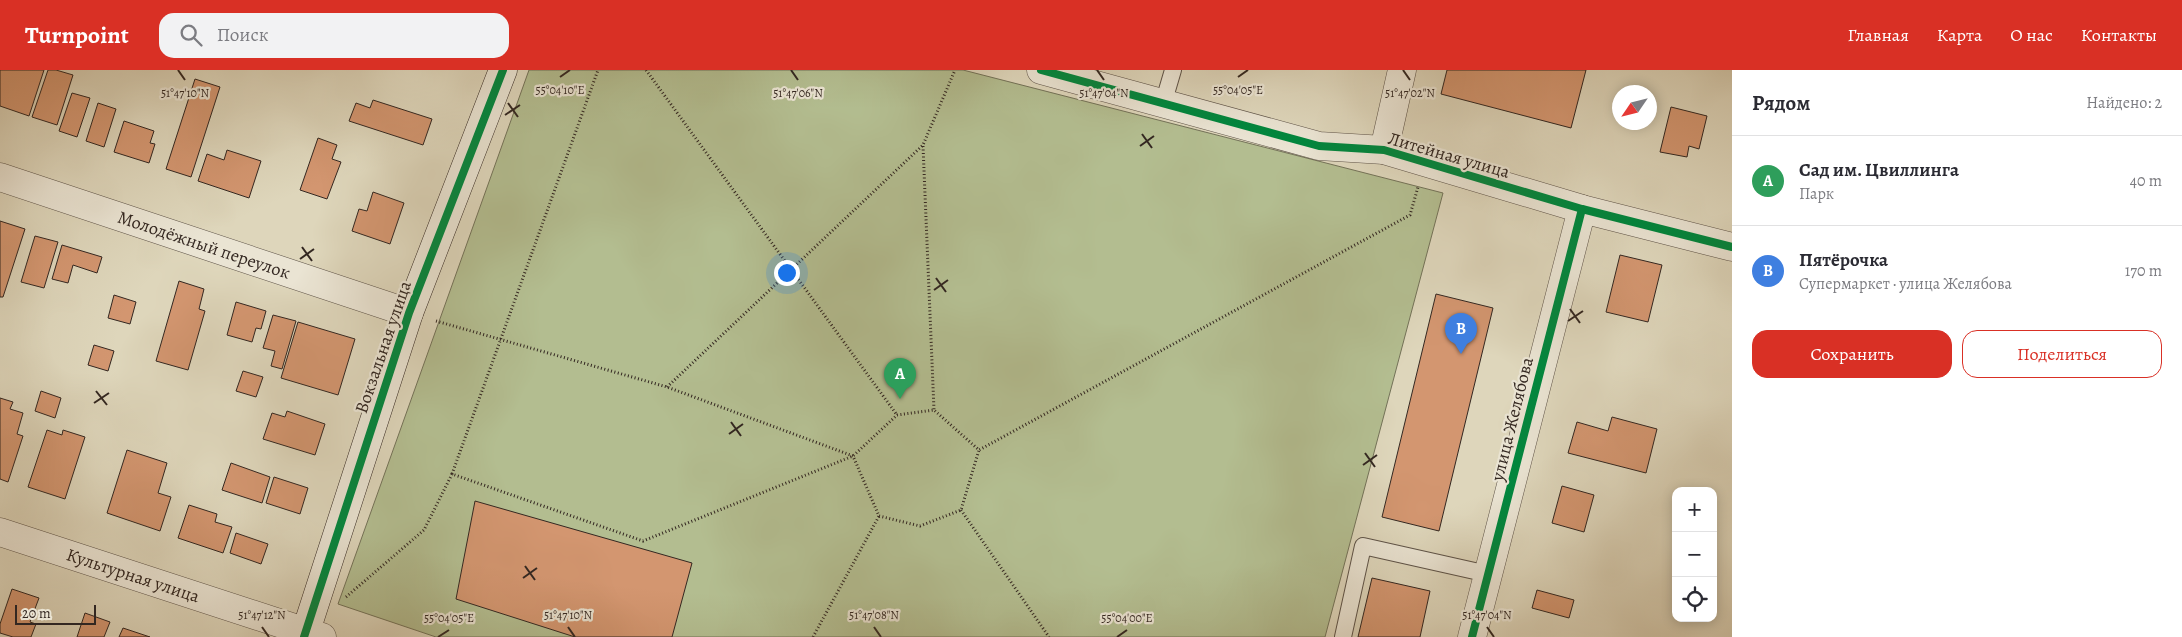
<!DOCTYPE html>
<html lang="ru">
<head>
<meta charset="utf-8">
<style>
	body { margin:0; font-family:Alegreya,serif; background:#f2f2f3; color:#2b2b33 }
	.controls { position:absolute; right:15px; bottom:15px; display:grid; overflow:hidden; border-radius:10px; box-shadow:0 2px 12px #0003 }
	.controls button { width:45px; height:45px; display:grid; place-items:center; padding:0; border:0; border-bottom:1px solid #e1e1e2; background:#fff; color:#2b2b33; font:25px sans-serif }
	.compass { position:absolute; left:1612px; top:15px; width:45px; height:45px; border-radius:50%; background:#fff; box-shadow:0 2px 12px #0003; rotate:235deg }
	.scale { position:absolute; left:15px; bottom:12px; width:81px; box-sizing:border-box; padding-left:5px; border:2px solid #332721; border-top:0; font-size:14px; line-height:18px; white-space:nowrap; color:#332721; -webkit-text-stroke:4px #eae4d3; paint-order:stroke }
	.you { position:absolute; left:786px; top:202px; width:18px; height:18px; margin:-12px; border:4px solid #fff; border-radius:50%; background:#1a73e8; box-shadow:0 0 0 8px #1a73e833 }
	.badge { display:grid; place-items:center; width:32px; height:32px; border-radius:50%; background:#d93025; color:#fff; font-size:16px; font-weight:700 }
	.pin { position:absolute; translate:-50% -41px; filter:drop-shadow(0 1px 2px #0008) }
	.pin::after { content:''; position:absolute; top:26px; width:18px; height:15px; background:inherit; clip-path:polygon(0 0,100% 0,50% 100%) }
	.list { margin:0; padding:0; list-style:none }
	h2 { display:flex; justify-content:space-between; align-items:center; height:65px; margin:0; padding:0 20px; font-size:21px }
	h2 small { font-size:16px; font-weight:400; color:#7c7c81 }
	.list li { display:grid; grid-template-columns:32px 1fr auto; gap:15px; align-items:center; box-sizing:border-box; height:90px; padding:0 20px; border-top:1px solid #e1e1e2 }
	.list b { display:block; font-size:19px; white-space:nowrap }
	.list p { margin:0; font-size:16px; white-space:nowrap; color:#7c7c81 }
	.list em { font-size:16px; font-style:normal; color:#7c7c81 }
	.actions { display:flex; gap:10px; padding:15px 20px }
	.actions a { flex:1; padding:11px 0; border:1px solid #d93025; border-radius:15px; text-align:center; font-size:18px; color:#d93025 }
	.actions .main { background:#d93025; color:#fff }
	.icon { flex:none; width:28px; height:28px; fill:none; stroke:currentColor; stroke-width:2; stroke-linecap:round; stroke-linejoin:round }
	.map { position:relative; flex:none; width:1732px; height:567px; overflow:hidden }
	header { display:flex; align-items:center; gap:30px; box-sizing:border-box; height:70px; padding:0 25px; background:#d93025; color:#fff }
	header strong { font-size:24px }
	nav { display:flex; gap:28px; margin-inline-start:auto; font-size:18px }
	.search { width:350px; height:45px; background:#f2f2f3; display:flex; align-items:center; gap:12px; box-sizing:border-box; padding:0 18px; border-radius:15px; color:#7c7c81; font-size:19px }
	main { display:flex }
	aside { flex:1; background:#fff }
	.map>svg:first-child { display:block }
	.green { fill:#b3bd90; stroke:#737258 }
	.building { fill:#d39670; stroke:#332721 }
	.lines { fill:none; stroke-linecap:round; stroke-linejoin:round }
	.lane-casing { stroke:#5e5348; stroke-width:18 }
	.street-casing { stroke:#5e5348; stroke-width:29 }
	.secondary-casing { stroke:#332721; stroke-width:29 }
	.path { stroke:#332721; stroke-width:3; stroke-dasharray:1 2.5; stroke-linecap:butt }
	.lane { stroke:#eae4d3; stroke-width:16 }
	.street { stroke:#eae4d3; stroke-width:28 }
	.secondary { stroke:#eae4d3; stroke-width:28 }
	.cycleway-casing { stroke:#eae4d3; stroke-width:11 }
	.cycleway { stroke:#00873e; stroke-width:8 }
	.ticks { fill:none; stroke:#332721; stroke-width:2 }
	.labels { text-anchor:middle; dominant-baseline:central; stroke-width:4.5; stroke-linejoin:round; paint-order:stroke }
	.street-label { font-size:18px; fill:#332721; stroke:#eae4d3 }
	.ticks-label { font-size:12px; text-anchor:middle; fill:#332721; stroke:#eae4d3; stroke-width:4.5; stroke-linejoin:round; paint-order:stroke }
</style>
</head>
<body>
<header>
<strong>Turnpoint</strong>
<div class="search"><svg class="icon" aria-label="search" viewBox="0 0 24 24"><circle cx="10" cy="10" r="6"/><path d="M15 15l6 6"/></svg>Поиск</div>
<nav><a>Главная</a><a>Карта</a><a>О нас</a><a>Контакты</a></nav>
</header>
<main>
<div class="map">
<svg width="1732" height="567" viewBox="0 0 1732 567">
	<rect width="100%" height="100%" fill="#ded6bb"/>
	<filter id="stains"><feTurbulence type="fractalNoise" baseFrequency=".004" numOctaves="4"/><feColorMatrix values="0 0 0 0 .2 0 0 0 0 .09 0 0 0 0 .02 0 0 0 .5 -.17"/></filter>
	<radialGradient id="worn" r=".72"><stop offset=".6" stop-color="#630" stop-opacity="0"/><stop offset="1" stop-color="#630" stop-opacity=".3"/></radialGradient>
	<polygon class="green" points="529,0 963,0 1443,123 1325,567 436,567 338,534"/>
	<g class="building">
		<polygon points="0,0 44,0 29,46 0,36"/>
		<polygon points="48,0 56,0 73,5 57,55 32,47"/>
		<polygon points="1447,0 1586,0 1571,58 1441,24"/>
		<polygon points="195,9 220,17 191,107 166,99"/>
		<polygon points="72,23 90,28 77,67 59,61"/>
		<polygon points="373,30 432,49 423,75 349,51 356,33 370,38"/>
		<polygon points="98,33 116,39 104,77 86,71"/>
		<polygon points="1671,37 1707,46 1699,79 1689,76 1687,87 1660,82"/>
		<polygon points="124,51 154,61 150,73 155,74 149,93 114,82"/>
		<polygon points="318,68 337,75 332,89 341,92 327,129 300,120"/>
		<polygon points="227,80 261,91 249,128 198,111 207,84 224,90"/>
		<polygon points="373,122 404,133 390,174 352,161 359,139 367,141"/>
		<polygon points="0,151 25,159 3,227 0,227"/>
		<polygon points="35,166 58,172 44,218 21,212"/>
		<polygon points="62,175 102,187 97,203 73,195 68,213 52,209"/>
		<polygon points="1620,185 1662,195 1648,252 1606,242"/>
		<polygon points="179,211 204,219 199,239 205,241 188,300 156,291"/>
		<polygon points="1436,224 1493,238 1439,461 1382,447"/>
		<polygon points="114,225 136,232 130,254 108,248"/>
		<polygon points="236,232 266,241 261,259 256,258 252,272 227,265"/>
		<polygon points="273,245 296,251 282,299 271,296 275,281 263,278"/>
		<polygon points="298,252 355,269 338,325 281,308"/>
		<polygon points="94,275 114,281 108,301 88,295"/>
		<polygon points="243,301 263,307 256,327 236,321"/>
		<polygon points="41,321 61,328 55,348 35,341"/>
		<polygon points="0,328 13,332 10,339 23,343 17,364 23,366 8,412 0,409"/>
		<polygon points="287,341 325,354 315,385 263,369 272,343 285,347"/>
		<polygon points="1612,347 1657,359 1646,403 1568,383 1577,352 1608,361"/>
		<polygon points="47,360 62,365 63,360 85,367 65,429 28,417"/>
		<polygon points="127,380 167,393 158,423 171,427 160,461 107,443"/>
		<polygon points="231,393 270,407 262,433 222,420"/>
		<polygon points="274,407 308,418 300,444 266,433"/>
		<polygon points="1562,416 1594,425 1584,462 1552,453"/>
		<polygon points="475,431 692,493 672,567 575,567 456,529"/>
		<polygon points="189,435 217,444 215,452 232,457 223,483 178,468"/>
		<polygon points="236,463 268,474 261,494 230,483"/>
		<polygon points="1372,508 1430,521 1420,567 1358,567"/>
		<polygon points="12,519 39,528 30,552 36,554 31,567 13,567 0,563 0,554"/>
		<polygon points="1537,520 1574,530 1569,548 1532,538"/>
		<polygon points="85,543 110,552 104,567 77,567"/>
		<polygon points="123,558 150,567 119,567"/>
	</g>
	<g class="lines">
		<defs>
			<g id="lane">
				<polyline points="1163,34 1173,0"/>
				<polyline points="1343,567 1363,476 1488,504"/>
			</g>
			<g id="street">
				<polyline points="1041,0 1319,76 1384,80 1582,139 1732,177"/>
				<polyline points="1384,80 1402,0"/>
				<path id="s1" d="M0 107 409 243"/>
				<path id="s2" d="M0 462 322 567"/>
				<polyline points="1472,567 1582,139"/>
			</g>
			<polyline id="secondary" points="304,567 409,243 503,0"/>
		</defs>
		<use href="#lane" class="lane-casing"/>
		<use href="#street" class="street-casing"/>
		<use href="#secondary" class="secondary-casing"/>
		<g class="path">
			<polyline points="646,0 897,345"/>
			<polyline points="923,76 934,340"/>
			<polyline points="436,251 667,317 853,386 879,446 920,456 961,440 979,380"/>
			<polyline points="667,317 923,75 955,0"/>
			<polyline points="452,404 598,0"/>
			<polyline points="961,440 1049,567"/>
			<polyline points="346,527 424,460 452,404 643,471 853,386 897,345 934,340 979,380 1410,145 1418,117"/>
			<polyline points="813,567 879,446"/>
		</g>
		<use href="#lane" class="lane"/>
		<use href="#street" class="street"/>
		<use href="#secondary" class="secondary"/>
		<defs>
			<g id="cycleway">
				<polyline points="1041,0 1319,76 1384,80 1582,139 1732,177"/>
				<polyline points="304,567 409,243 503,0"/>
				<polyline points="1472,567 1582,139"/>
			</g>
		</defs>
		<use href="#cycleway" class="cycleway-casing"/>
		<use href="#cycleway" class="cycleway"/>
	</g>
	<path class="ticks" d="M178 0 185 10M791 0 798 10M1097 0 1104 10M1403 0 1410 10M560 7 570 0M1238 7 1248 0M508 33 518 47M505 45 520 35M1142 64 1152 78M1140 76 1154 66M302 177 312 191M300 189 314 179M936 208 946 222M934 220 948 210M1570 239 1580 253M1568 251 1583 241M96 321 107 335M94 333 109 323M731 352 741 366M729 364 743 354M1365 383 1375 397M1363 395 1377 385M525 496 535 510M523 508 537 498M262 557 269 567M568 557 575 567M874 557 881 567M1487 557 1494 567M438 567 449 560M1117 567 1127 560"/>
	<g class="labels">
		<g class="street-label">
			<text transform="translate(1449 85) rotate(16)">Литейная улица</text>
			<text stroke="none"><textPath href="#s1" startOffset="215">Молодёжный переулок</textPath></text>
			<text transform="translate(383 277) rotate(-71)">Вокзальная улица</text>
			<text transform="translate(1512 349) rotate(-76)">улица Желябова</text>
			<text stroke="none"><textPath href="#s2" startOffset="140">Культурная улица</textPath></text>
		</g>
	</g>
	<g class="ticks-label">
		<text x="1238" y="24">55°04'05"E</text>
		<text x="560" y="24">55°04'10"E</text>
		<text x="1410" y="27">51°47'02"N</text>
		<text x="185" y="27">51°47'10"N</text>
		<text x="798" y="27">51°47'06"N</text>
		<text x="1104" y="27">51°47'04"N</text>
		<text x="262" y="549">51°47'12"N</text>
		<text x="568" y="549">51°47'10"N</text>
		<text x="874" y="549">51°47'08"N</text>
		<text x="1487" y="549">51°47'04"N</text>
		<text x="449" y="552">55°04'05"E</text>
		<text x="1127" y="552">55°04'00"E</text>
	</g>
	<rect width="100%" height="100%" filter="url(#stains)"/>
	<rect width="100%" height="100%" fill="url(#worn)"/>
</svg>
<div class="controls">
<button>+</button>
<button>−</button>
<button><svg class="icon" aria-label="locate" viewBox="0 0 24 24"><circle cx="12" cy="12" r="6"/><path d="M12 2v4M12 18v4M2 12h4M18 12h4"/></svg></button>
</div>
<svg class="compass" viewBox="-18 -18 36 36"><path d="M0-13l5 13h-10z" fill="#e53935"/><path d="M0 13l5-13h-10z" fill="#7c7c81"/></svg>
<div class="scale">20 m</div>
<div class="you"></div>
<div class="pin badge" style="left:900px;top:329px;background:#2e9e5b">A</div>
<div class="pin badge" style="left:1461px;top:284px;background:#3f7fe0">B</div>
</div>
<aside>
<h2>Рядом<small>Найдено: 2</small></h2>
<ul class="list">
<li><span class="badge" style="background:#2e9e5b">A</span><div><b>Сад им. Цвиллинга</b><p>Парк</p></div><em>40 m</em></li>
<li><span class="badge" style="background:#3f7fe0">B</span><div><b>Пятёрочка</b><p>Супермаркет · улица Желябова</p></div><em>170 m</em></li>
</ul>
<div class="actions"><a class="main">Сохранить</a><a>Поделиться</a></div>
</aside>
</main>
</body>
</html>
